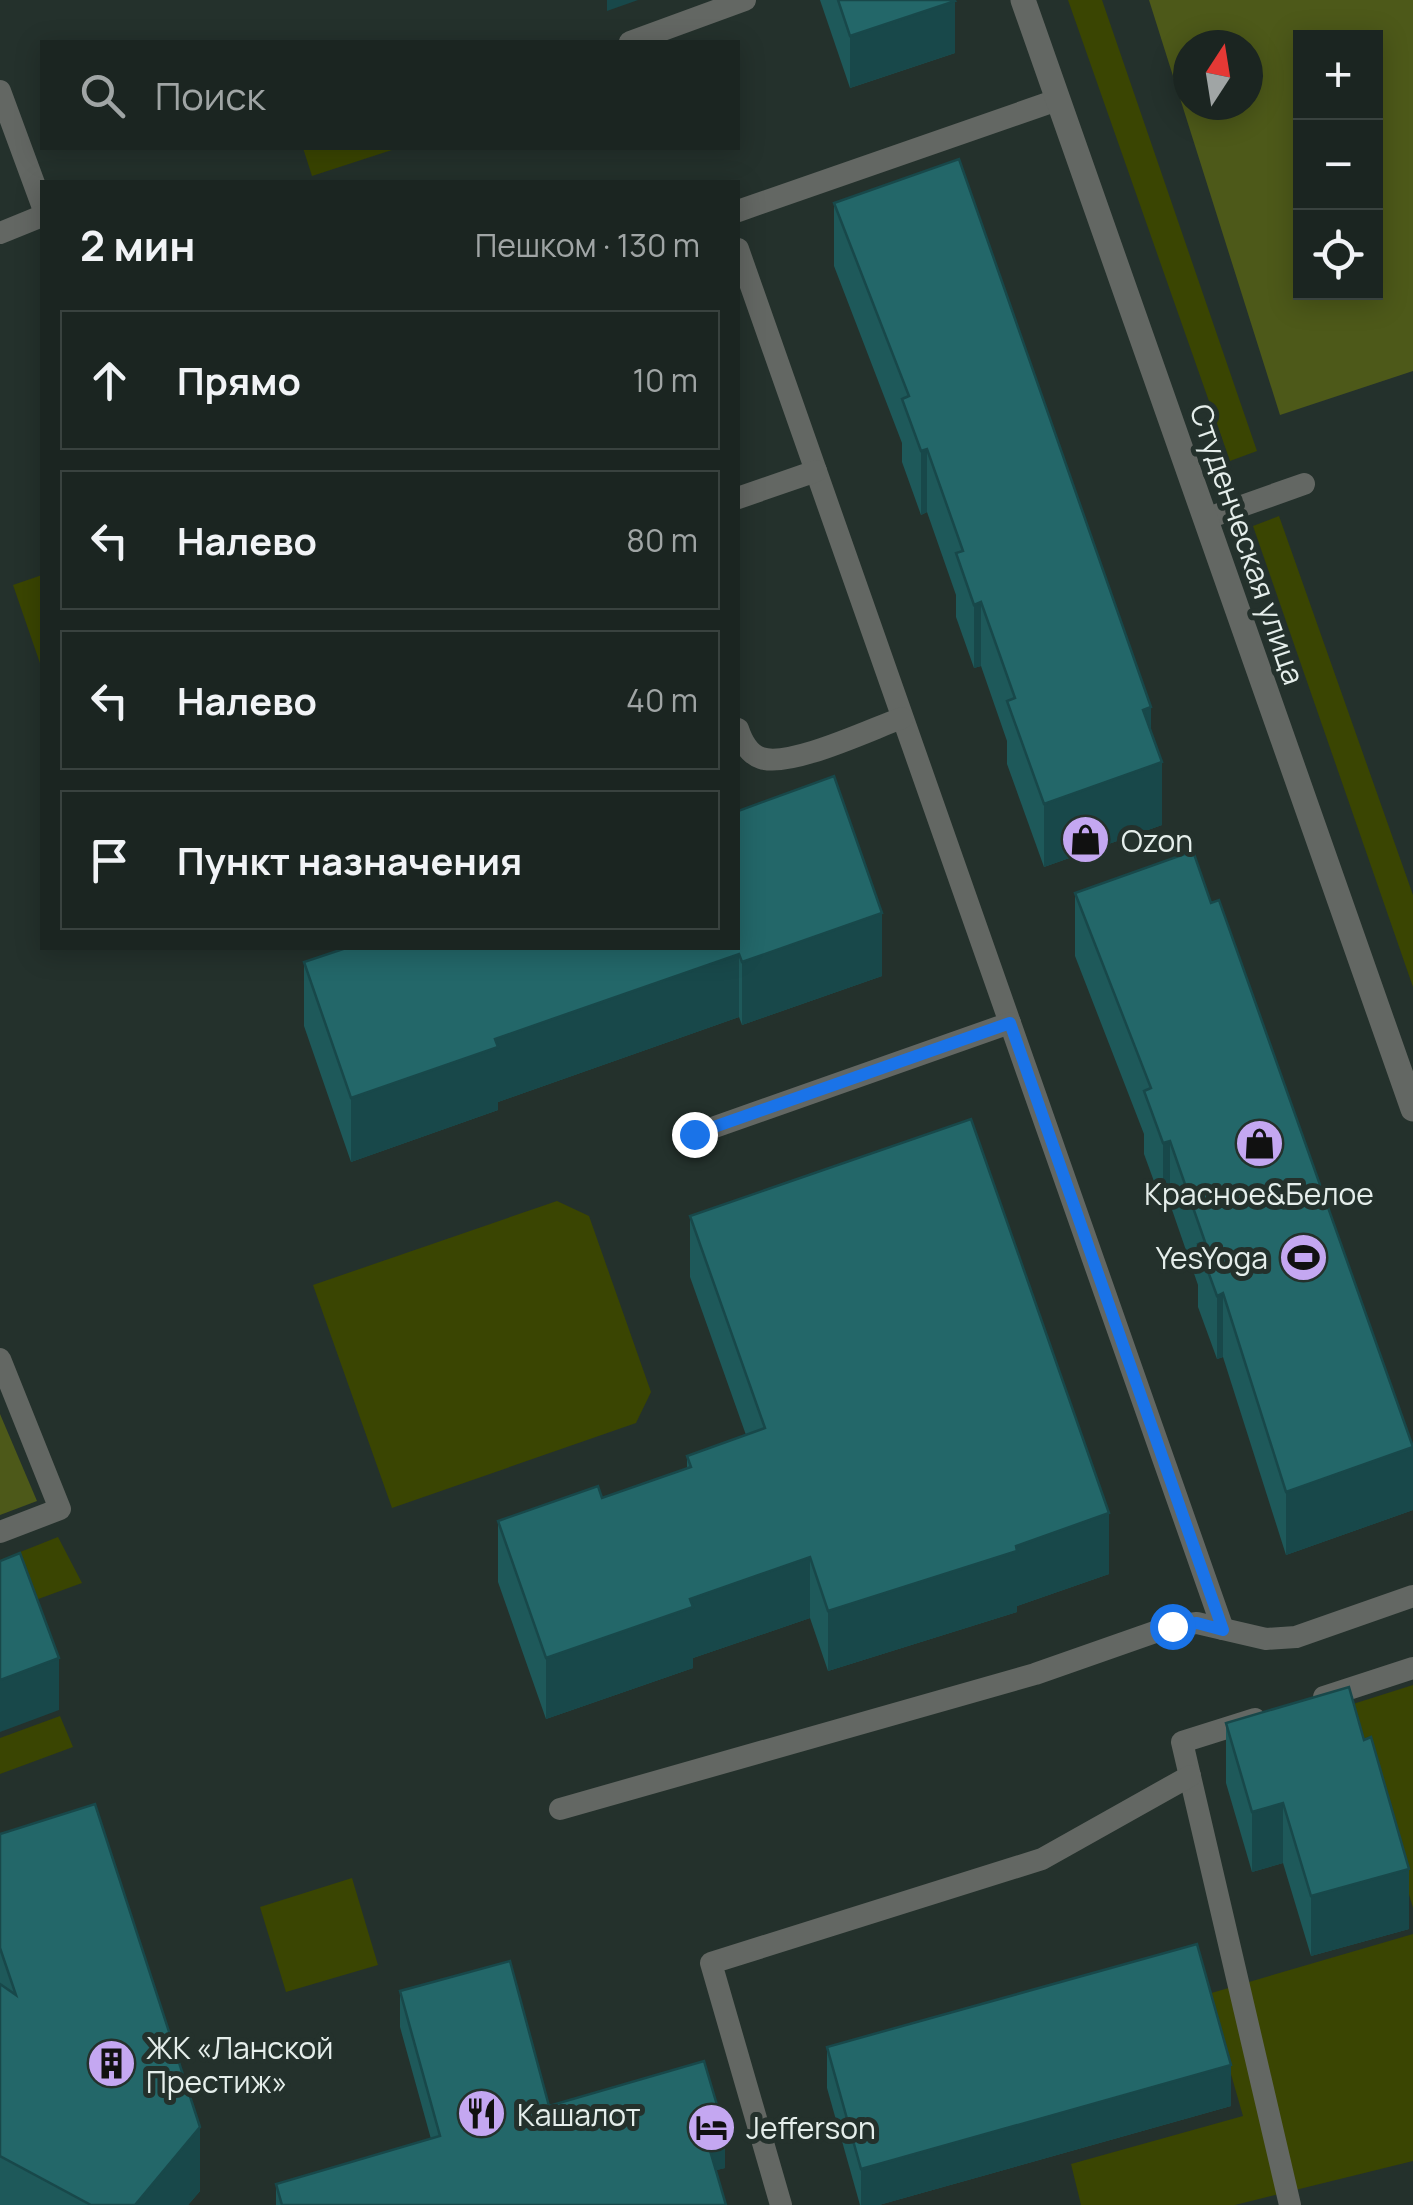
<!DOCTYPE html>
<html lang="ru">
<head>
<meta charset="utf-8">
<style>
	body { margin:0; font-family:Manrope,sans-serif; background:#242d2a; color:#f1f3f6 }
	.controls { position:absolute; right:30px; top:30px; display:grid; overflow:hidden; border-radius:0px; box-shadow:0 5px 25px #0003 }
	.controls button { width:90px; height:90px; display:grid; place-items:center; padding:0; border:0; border-bottom:2px solid #39423f; background:#1b2521; color:#f1f3f6; font:50px sans-serif }
	.compass { position:absolute; left:1173px; top:30px; width:90px; height:90px; border-radius:50%; background:#1b2521; box-shadow:0 5px 25px #0003; rotate:12deg }
	.stop { position:absolute; width:30px; height:30px; margin:-22px; border:8px solid #1a73e8; border-radius:50%; background:#fff }
	.stop.end { background:#1a73e8; border-color:#fff; box-shadow:0 2px 10px #0008 }
	.list { margin:0; padding:0; list-style:none }
	h2 { display:flex; justify-content:space-between; align-items:center; height:130px; margin:0; padding:0 40px; font-size:42px }
	h2 small { font-size:32px; font-weight:400; color:#a0a5a5 }
	.list li { display:grid; grid-template-columns:65px 1fr auto; gap:30px; align-items:center; box-sizing:border-box; height:140px; margin:0 20px 20px; padding:0 20px; border:2px solid #39423f; border-radius:0px }
	.list b { display:block; font-size:38px; white-space:nowrap }
	.list em { font-size:32px; font-style:normal; color:#a0a5a5 }
	.icon { flex:none; width:55px; height:55px; fill:none; stroke:currentColor; stroke-width:2; stroke-linecap:round; stroke-linejoin:round }
	.map { position:relative; flex:none; width:1413px; height:2205px; overflow:hidden }
	.search { position:absolute; background:#1b2521; box-shadow:0 5px 25px #0003; left:40px; top:40px; width:700px; height:110px; display:flex; align-items:center; gap:25px; box-sizing:border-box; padding:0 35px; border-radius:0px; color:#a0a5a5; font-size:38px }
	.panel { position:absolute; background:#1b2521; box-shadow:0 5px 25px #0003; left:40px; top:180px; width:700px; height:770px; border-radius:0px }
	.map>svg:first-child { display:block }
	.green { fill:#3a4502 }
	.forest { fill:#4d5919; fill-rule:evenodd }
	.lines { fill:none; stroke-linecap:round; stroke-linejoin:round }
	.lane { stroke:#636763; stroke-width:22 }
	.street { stroke:#636763; stroke-width:25 }
	.wall { fill:#1e595a }
	.shaded-wall { fill:#18484a }
	.building { fill:#236769; stroke:#18484a; stroke-width:2.5 }
	.route { stroke:#1a73e8; stroke-width:12 }
	.labels { text-anchor:middle; dominant-baseline:central; stroke-width:10; stroke-linejoin:round; paint-order:stroke }
	.street-label { font-size:30px; fill:#e5eeeb; stroke:#24312c }
	.poi-label { font-size:30px; fill:#e5eeeb; stroke:#24312c; text-anchor:start }
</style>
</head>
<body>
<div class="map">
<svg width="1413" height="2205" viewBox="0 0 1413 2205">
	<rect width="100%" height="100%" fill="#24312c"/>
	<g class="green">
		<polygon points="1068,0 1102,0 1257,451 1230,461"/>
		<polygon points="303,148 398,148 312,176"/>
		<polygon points="1279,516 1413,895 1413,987 1253,526"/>
		<polygon points="42,575 42,669 13,585"/>
		<polygon points="557,1201 589,1216 651,1392 636,1423 392,1508 313,1285"/>
		<polygon points="58,1537 82,1583 0,1613 0,1560"/>
		<polygon points="1413,1685 1413,1908 1353,1704"/>
		<polygon points="60,1716 73,1747 0,1774 0,1738"/>
		<polygon points="352,1878 378,1965 286,1992 260,1907"/>
		<polygon points="1413,1934 1413,2161 1235,2205 1081,2205 1071,2164 1243,2116 1208,1994"/>
	</g>
	<g class="forest">
		<path d="M1149 0H1413V371L1280 415ZM1300 38H1376V292H1300ZM1188 45H1248V105H1188Z"/>
		<polygon points="0,1414 37,1501 0,1515"/>
	</g>
	<g class="lines">
		<g class="lane">
			<polyline points="630,42 745,0"/>
			<polyline points="0,91 42,205"/>
			<polyline points="738,211 1057,100"/>
			<polyline points="0,233 42,216"/>
			<polyline points="738,249 1223,1629"/>
			<polyline points="738,498 816,471"/>
			<polyline points="1205,519 1304,484"/>
			<path d="M738 729C742 741 749 754 761 758 790 768 871 729 902 718"/>
			<polyline points="695,1134 1010,1023"/>
			<polyline points="0,1359 60,1509 0,1532"/>
			<polyline points="1324,1697 1413,1668"/>
			<polyline points="1255,1719 1182,1742 1290,2205"/>
			<polyline points="560,1809 1035,1674 1172,1626 1197,1623 1266,1639 1296,1637 1413,1596"/>
			<polyline points="781,2205 711,1963 1042,1859 1190,1776"/>
		</g>
		<polyline class="street" points="1023,0 1413,1109"/>
	</g>
	<g class="wall">
		<polygon points="820,0 954,0 955,53 850,88"/>
		<polygon points="834,203 1151,733 1162,825 1044,867 1007,764 1007,741 981,666 974,668 956,617 956,595 927,512 921,515 902,462 902,443 834,266"/>
		<polygon points="1075,893 1413,1510 1286,1555 1223,1357 1217,1359 1198,1307 1198,1285 1170,1204 1163,1206 1144,1154 1144,1134 1075,956"/>
		<polygon points="738,948 882,976 742,1025 739,1017 498,1102 498,1110 351,1162 304,1026 304,962"/>
		<polygon points="690,1216 1109,1574 1017,1606 1017,1612 828,1671 810,1618 693,1658 693,1668 546,1719 498,1582 498,1521 602,1498 687,1468 687,1456 746,1435 690,1277"/>
		<polygon points="1226,1723 1409,1929 1311,1956 1283,1863 1252,1872 1226,1783"/>
		<polygon points="0,1834 200,2191 188,2205 0,2205"/>
		<polygon points="400,1991 549,2106 725,2168 716,2170 726,2205 276,2205 276,2184 431,2139 400,2027"/>
		<polygon points="827,2047 1231,2106 879,2205 860,2205 827,2088"/>
	</g>
	<g class="shaded-wall">
		<polygon points="607,0 638,0 607,11"/>
		<polygon points="955,1 955,53 850,88 850,36"/>
		<polygon points="927,449 927,512 921,515 921,451"/>
		<polygon points="981,602 981,666 974,668 974,605"/>
		<polygon points="1151,707 1151,766 1162,762 1162,825 1044,867 1044,804 1143,710"/>
		<polygon points="882,913 882,976 742,1025 742,962"/>
		<polygon points="739,954 739,1017 498,1102 498,1110 351,1162 351,1098 495,1039"/>
		<polygon points="1170,1141 1170,1204 1163,1206 1163,1143"/>
		<polygon points="1223,1293 1223,1357 1217,1359 1217,1296"/>
		<polygon points="1413,1447 1413,1510 1286,1555 1286,1492"/>
		<polygon points="1109,1513 1109,1574 1017,1606 1017,1612 828,1671 828,1611"/>
		<polygon points="810,1557 810,1618 693,1658 693,1668 546,1719 546,1658 690,1599"/>
		<polygon points="59,1658 59,1710 0,1732 0,1680"/>
		<polygon points="1283,1803 1283,1863 1252,1872 1252,1812"/>
		<polygon points="1409,1869 1409,1929 1311,1956 1311,1896"/>
		<polygon points="1231,2065 1231,2106 879,2205 861,2205 861,2169"/>
		<polygon points="200,2127 200,2191 188,2205 135,2205"/>
		<polygon points="725,2132 725,2168 706,2173 706,2137"/>
	</g>
	<g class="building">
		<polygon points="838,0 954,0 955,1 850,36"/>
		<polygon points="959,159 1151,707 1143,710 1162,762 1044,804 1007,701 1015,698 981,602 974,605 956,553 963,551 927,449 921,451 902,399 909,396 834,203"/>
		<polygon points="834,776 882,913 742,962 739,954 495,1039 498,1047 351,1098 304,962 346,948 738,948 738,811"/>
		<polygon points="1193,851 1211,903 1219,900 1413,1447 1286,1492 1223,1293 1217,1296 1198,1244 1205,1242 1170,1141 1163,1143 1144,1091 1151,1088 1075,893"/>
		<polygon points="971,1119 1109,1513 1016,1546 1017,1551 828,1611 810,1557 690,1599 693,1607 546,1658 498,1521 598,1486 602,1498 691,1467 687,1456 765,1428 690,1216"/>
		<polygon points="20,1553 59,1658 0,1680 0,1561"/>
		<polygon points="1349,1687 1364,1740 1371,1737 1409,1869 1311,1896 1283,1803 1252,1812 1226,1723"/>
		<polygon points="95,1804 200,2127 135,2205 91,2205 0,2156 0,1984 16,1995 0,1948 0,1834"/>
		<polygon points="1197,1944 1231,2065 861,2169 827,2047"/>
		<polygon points="510,1961 549,2106 704,2061 725,2132 706,2137 726,2205 282,2205 276,2184 440,2136 400,1991"/>
	</g>
	<g class="lines">
		<polyline class="route" points="694,1134 1010,1023 1223,1630 1197,1623 1172,1626"/>
	</g>
	<defs>
		<symbol id="shop-disc" viewBox="-11 -11 22 22"><circle r="9.5" fill="#c4a7f1" stroke="#24312c"/><path d="M-5-2.5h2.3a2.7 3.5 0 0 1 5.4 0H5L5.5 6h-11ZM-1.5-2.5h3a1.5 2.3 0 0 0-3 0Z" fill="#111"/></symbol>
		<symbol id="stadium-disc" viewBox="-11 -11 22 22"><circle r="9.5" fill="#c4a7f1" stroke="#24312c"/><path d="M0-5a6.5 5 0 1 0 0 10a6.5 5 0 1 0 0-10ZM-3.5-1.8h7v3.6h-7Z" fill="#111"/></symbol>
		<symbol id="building-disc" viewBox="-11 -11 22 22"><circle r="9.5" fill="#c4a7f1" stroke="#24312c"/><path d="M-4-6H4V6H1V3H-1V6H-4ZM-2.5-4.3h1.7v1.8h-1.7ZM.8-4.3h1.7v1.8H.8ZM-2.5-1h1.7V.8h-1.7ZM.8-1h1.7V.8H.8Z" fill="#111"/></symbol>
		<symbol id="restaurant-disc" viewBox="-11 -11 22 22"><circle r="9.5" fill="#c4a7f1" stroke="#24312c"/><path d="M-5-6h1v4h1v-4h1v4h1v-4h1v5L-1.5 .5V6h-2V.5L-5-1ZM5-6V6H3V1.5H1.5Q1.5-4 5-6Z" fill="#111"/></symbol>
		<symbol id="hotel-disc" viewBox="-11 -11 22 22"><circle r="9.5" fill="#c4a7f1" stroke="#24312c"/><path d="M-6-4.5h1.5V1H6V5H4.5V3h-9V5H-6ZM-4 0a1.8 1.8 0 1 1 3.6 0ZM.5 0V-2.5h3Q6-2.5 6 0Z" fill="#111"/></symbol>
	</defs>
	<g fill-rule="evenodd">
		<use href="#shop-disc" x="1058" y="812" width="55" height="55"/>
		<use href="#shop-disc" x="1232" y="1116" width="55" height="55"/>
		<use href="#stadium-disc" x="1276" y="1230" width="55" height="55"/>
		<use href="#building-disc" x="84" y="2036" width="55" height="55"/>
		<use href="#restaurant-disc" x="454" y="2086" width="55" height="55"/>
		<use href="#hotel-disc" x="684" y="2100" width="55" height="55"/>
	</g>
	<g class="labels">
		<g class="street-label">
			<text transform="translate(1248 544) rotate(71)">Студенческая улица</text>
		</g>
		<g class="poi-label">
			<text x="1121" y="840">Ozon</text>
			<text x="1259" y="1193" text-anchor="middle">Красное&amp;Белое</text>
			<text x="1268" y="1257" text-anchor="end">YesYoga</text>
			<text x="146" y="2047">ЖК «Ланской<tspan x="146" dy="34">Престиж»</tspan></text>
			<text x="517" y="2114">Кашалот</text>
			<text x="746" y="2127">Jefferson</text>
		</g>
	</g>
</svg>
<div class="controls">
<button>+</button>
<button>−</button>
<button><svg class="icon" aria-label="locate" viewBox="0 0 24 24"><circle cx="12" cy="12" r="6"/><path d="M12 2v4M12 18v4M2 12h4M18 12h4"/></svg></button>
</div>
<svg class="compass" viewBox="-18 -18 36 36"><path d="M0-13l5 13h-10z" fill="#e53935"/><path d="M0 13l5-13h-10z" fill="#a0a5a5"/></svg>
<div class="stop" style="left:1172px;top:1626px"></div>
<div class="stop end" style="left:694px;top:1134px"></div>
<div class="search"><svg class="icon" aria-label="search" viewBox="0 0 24 24"><circle cx="10" cy="10" r="6"/><path d="M15 15l6 6"/></svg>Поиск</div>
<section class="panel">
<h2>2 мин<small>Пешком · 130 m</small></h2>
<ul class="list">
<li><svg class="icon" aria-label="ahead" viewBox="0 0 24 24"><path d="M12 20V5M6 11l6-6 6 6"/></svg><div><b>Прямо</b></div><em>10 m</em></li>
<li><svg class="icon" aria-label="left" viewBox="0 0 24 24"><path d="M17 20v-9H6M10 6l-5 5 5 5"/></svg><div><b>Налево</b></div><em>80 m</em></li>
<li><svg class="icon" aria-label="left" viewBox="0 0 24 24"><path d="M17 20v-9H6M10 6l-5 5 5 5"/></svg><div><b>Налево</b></div><em>40 m</em></li>
<li><svg class="icon" aria-label="arrive" viewBox="0 0 24 24"><path d="M6 21V4h12l-3 4 3 4H6"/></svg><div><b>Пункт назначения</b></div></li>
</ul>
</section>
</div>
</body>
</html>
